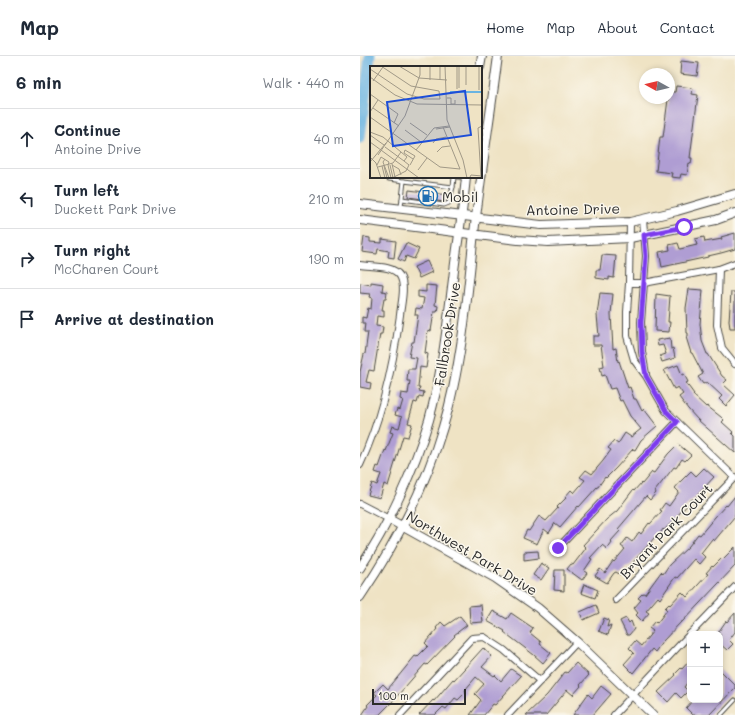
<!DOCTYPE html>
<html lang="en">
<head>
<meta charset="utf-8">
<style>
	body { margin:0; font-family:Mali,sans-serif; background:#f2f2f3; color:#1f2937 }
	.controls { position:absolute; right:12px; bottom:12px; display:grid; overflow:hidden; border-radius:8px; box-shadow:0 2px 6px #0003 }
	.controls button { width:36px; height:36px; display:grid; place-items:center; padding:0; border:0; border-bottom:1px solid #e0e1e3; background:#fff; color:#1f2937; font:20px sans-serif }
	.compass { position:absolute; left:279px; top:12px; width:36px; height:36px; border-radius:50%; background:#fff; box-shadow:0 2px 6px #0003; rotate:278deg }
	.scale { position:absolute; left:12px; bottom:10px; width:94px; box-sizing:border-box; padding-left:4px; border:2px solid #2b2b2b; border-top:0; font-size:11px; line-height:14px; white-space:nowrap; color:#2b2b2b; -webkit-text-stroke:3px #fbf7ec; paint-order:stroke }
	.stop { position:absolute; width:12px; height:12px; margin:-9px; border:3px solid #7c3aed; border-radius:50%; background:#fff }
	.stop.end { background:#7c3aed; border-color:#fff; box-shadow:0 1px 4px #0008 }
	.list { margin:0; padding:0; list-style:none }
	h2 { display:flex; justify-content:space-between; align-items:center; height:52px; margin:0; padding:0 16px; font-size:17px }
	h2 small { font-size:13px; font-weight:400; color:#747a83 }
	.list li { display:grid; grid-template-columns:26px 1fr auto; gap:12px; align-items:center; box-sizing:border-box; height:60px; padding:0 16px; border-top:1px solid #e0e1e3 }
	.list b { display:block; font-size:15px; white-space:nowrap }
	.list p { margin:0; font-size:13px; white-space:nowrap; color:#747a83 }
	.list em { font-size:13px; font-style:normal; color:#747a83 }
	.icon { flex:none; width:22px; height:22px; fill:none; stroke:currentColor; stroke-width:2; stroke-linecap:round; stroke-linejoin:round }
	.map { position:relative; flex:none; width:375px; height:659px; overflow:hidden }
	header { display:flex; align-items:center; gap:24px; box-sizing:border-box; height:56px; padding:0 20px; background:#fff; border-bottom:1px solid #e0e1e3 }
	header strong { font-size:19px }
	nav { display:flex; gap:22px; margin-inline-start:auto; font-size:14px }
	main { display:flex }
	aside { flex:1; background:#fff }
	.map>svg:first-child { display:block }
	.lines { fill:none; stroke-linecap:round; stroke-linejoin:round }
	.river { stroke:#69b3e1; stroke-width:11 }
	.building { fill:#af9dd3 }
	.lane-casing { stroke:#484742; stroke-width:5 }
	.street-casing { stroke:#484742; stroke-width:8 }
	.secondary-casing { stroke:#484742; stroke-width:10 }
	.lane { stroke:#fff; stroke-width:3 }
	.street { stroke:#fff; stroke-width:6 }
	.secondary { stroke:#fff; stroke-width:8 }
	.route { stroke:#7c3aed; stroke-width:5 }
	.labels { text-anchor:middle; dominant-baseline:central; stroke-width:3; stroke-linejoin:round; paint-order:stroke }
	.poi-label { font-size:14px; fill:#2b2b2b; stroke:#fbf7ec; text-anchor:start }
	.street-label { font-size:14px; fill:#2b2b2b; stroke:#fbf7ec }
	.inset-river { fill:none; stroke:#69b3e1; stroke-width:2 }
	.inset-road { fill:none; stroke:#a19987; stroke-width:1 }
	.view { fill:#1d4ed8; fill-opacity:0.15; stroke:#1d4ed8; stroke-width:2 }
	.inset-edge { fill:none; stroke:#2b2b2b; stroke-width:2 }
</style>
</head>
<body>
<header>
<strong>Map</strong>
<nav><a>Home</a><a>Map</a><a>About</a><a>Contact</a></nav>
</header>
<main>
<aside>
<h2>6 min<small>Walk · 440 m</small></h2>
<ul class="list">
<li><svg class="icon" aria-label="ahead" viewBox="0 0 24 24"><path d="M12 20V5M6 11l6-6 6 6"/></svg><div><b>Continue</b><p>Antoine Drive</p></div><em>40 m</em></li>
<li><svg class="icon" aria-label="left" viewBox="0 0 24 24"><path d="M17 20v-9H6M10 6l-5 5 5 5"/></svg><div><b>Turn left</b><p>Duckett Park Drive</p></div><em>210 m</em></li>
<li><svg class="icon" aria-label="right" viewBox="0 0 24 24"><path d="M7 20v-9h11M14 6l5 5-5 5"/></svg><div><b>Turn right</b><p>McCharen Court</p></div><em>190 m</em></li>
<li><svg class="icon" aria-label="arrive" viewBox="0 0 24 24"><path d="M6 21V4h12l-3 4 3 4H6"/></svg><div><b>Arrive at destination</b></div></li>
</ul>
</aside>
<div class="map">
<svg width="375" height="659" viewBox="0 0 375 659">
	<rect width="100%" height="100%" fill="#fbf7ec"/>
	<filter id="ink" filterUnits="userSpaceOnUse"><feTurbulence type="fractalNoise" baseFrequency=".025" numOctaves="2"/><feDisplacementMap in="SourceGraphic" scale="8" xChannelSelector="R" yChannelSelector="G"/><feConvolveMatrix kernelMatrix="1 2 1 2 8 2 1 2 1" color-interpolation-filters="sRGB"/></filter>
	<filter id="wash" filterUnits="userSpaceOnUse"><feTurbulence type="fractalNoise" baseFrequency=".012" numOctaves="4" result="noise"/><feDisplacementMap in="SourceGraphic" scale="16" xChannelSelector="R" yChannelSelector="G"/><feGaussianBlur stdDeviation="0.9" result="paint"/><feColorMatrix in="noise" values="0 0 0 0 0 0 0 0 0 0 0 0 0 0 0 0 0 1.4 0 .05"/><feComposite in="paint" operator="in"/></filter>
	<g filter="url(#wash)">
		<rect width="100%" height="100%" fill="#efe3c4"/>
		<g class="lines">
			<polyline class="river" points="0,82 10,0"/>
		</g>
		<g id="blocks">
			<g class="building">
				<polygon points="321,5 339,7 337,20 320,18"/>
				<polygon points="316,30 333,32 332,38 338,39 330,102 332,102 331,108 329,107 327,119 321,118 320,122 311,121 312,117 296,115 300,81 303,81 309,36 315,36"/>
				<polygon points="49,134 87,139 86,145 84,146 48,141"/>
				<polygon points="375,177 375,193 361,197 348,200 348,201 302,211 299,196 310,194 309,189 318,187 320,193 337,189 335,183 344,181 345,186 362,183 361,181"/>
				<polygon points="4,181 10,182 10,186 22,187 22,183 36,185 34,202 28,201 29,195 18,193 17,198 2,196"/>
				<polygon points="46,187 59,193 54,203 46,200 44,206 38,203"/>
				<polygon points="242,199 256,200 254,222 249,221 249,224 236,222 236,214 240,214"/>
				<polygon points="67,205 72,216 59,222 54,211"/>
				<polygon points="11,226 23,228 22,235 27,236 26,243 24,243 22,254 24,254 24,261 17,260 16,270 23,271 22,278 20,278 14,315 9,314 6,326 11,327 10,333 0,331 0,316 4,298 5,298 8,276 4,276 5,267 2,267 2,261 6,262 8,252 11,253 12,242 9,241 10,238 0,237 0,227 11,229"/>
				<polygon points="66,229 77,230 75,249 78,250 77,256 74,256 71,275 68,274 65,297 68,298 66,312 60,311 58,332 60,332 59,335 64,336 63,341 59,340 57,347 54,346 48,367 52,368 48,381 43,380 28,430 24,428 20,442 8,439 12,427 17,429 21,418 15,416 17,410 19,411 25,394 26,395 33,377 30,376 32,370 39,372 42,361 35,359 37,353 40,354 43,344 40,343 41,337 48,338 50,325 47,325 48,313 55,313 57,302 49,301 52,286 54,286 58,259 55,259 56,252 62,253 64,242 58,241 58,235 66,236"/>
				<polygon points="329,233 343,234 340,268 342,285 347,298 348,298 362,320 367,324 363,328 375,339 366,350 359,343 362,340 347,326 343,328 338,321 343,318 332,297 331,297 326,281 328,280 328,277 327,277 326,252"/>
				<polygon points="371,236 375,236 375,272 370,272 369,265"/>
				<polygon points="240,237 253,238 251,258 253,293 256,292 258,306 259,305 268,332 270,331 274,343 276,343 282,355 284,353 297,370 281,384 275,394 273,393 256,412 246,422 245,421 238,431 237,431 219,451 218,450 200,471 195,467 189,477 184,473 177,488 163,482 167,474 169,475 179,460 186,465 198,452 197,451 206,442 205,441 211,434 214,437 225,424 220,421 226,414 232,418 243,405 251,394 248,392 254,385 258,388 265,377 271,381 281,373 270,360 262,344 260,345 255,332 250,333 245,319 242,320 240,311 244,310 241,289 233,289 233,280 239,280 237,259"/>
				<polygon points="296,238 310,240 308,266 310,266 309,276 295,275"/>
				<polygon points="310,282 311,293 313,292 315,302 302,306 300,300 306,298 303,289 298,290 297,284"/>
				<polygon points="318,309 322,319 324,318 328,326 326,327 334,338 333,339 346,351 347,350 361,361 364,364 362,366 373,376 372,377 375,380 375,397 338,364 328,353 319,341 323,338 318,331 314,333 304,314"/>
				<polygon points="318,388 331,399 325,405 322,403 316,412 314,411 295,435 296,437 290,444 286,440 258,473 260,475 251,485 252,486 247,493 242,489 230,502 232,503 224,515 227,517 222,524 207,513 211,508 213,509 226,492 223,489 247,463 257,455 273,434 274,435 281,427 282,428 292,416 294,417 308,398"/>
				<polygon points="344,412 354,421 333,444 332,443 323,454 322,454 315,463 304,474 303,473 297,482 295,481 268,512 267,511 261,519 256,516 254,517 247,527 235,520 240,513 245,517 253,505 254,506 265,493 261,490 267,482 272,486 279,476 281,478 289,467 290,468 302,455 300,454 305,447 309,450 319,436 315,432 321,425 331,415 336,420"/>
				<polygon points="375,440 375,460 354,485 352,483 341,497 345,501 339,508 334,503 317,522 315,521 300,543 298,541 286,555 289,557 282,565 276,559 278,557 274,552 281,544 278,542 283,537 285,538 301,516 303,518 309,509 329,490 338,478 340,479 355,461 366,449 367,450"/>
				<polygon points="375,491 375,510 322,566 321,566 303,585 295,596 292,593 273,617 264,608 274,597 269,592 275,585 281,590 293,575 289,572 295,565 297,567 307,554 305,552 309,548 310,549 322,536 327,541 348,518 346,517 352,510 353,511 363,501 364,502"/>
				<polygon points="178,495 179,502 164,504 164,496"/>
				<polygon points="181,507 189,512 181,524 173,519"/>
				<polygon points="195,514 204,514 204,535 194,534"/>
				<polygon points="224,528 238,534 235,542 221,537"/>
				<polygon points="121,549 123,566 110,567 109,550"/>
				<polygon points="236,549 239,557 223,564 220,556"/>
				<polygon points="133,555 147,563 151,557 173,572 170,577 181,586 180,588 191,597 183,607 174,599 144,576 145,575 127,565"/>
				<polygon points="375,557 375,576 369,584 373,588 367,594 360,588 360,578 357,578 366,565 367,566"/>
				<polygon points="100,560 107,569 94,579 95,580 67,609 65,608 32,646 19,659 2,659 8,650 7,649 17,639 14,637 23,628 28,633 55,600 57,601 68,590 65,587 77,573 76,572 81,566 85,570"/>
				<polygon points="244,562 249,564 247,571 251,569 248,579 238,575 239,575"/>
				<polygon points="266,562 269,567 271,565 274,573 269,579 267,579 260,565"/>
				<polygon points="123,592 132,600 122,611 134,620 135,619 141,625 151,613 161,620 135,649 133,648 124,659 110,659 121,644 115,638 124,628 116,621 105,634 106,636 98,644 95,642 86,653 83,651 75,659 59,659 73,644 74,645 93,623 94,624"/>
				<polygon points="330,604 330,623 324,631 328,635 321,642 316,637 308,646 298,636 316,619 315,618 321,612 322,613"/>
				<polygon points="216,607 229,619 220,629 221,630 213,639 207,634 186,659 166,659 187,639 205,616 207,617"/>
				<polygon points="360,614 375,629 375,632 349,659 333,659 326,652 333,644 360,644"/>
				<polygon points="241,630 251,638 233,659 213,659 228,638 232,642"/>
			</g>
		</g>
	</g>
	<g filter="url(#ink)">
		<use href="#blocks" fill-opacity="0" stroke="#484742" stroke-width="1"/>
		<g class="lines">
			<defs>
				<g id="lane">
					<polyline points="97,121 105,122"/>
					<polyline points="29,123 44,125"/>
					<polyline points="42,143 84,149 89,147 93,131"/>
					<polyline points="41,151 44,125 93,131 94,121"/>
					<polyline points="361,659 375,644"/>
				</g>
				<g id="street">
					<polyline points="283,163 286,200 281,266 282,296 286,318"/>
					<polyline points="270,166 269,227 267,256 267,280 274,304 286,320 306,355 375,422"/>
					<path d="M0 209C12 211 33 209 40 220 46 230 41 248 40 259 33 311 22 362 0 409"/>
					<polyline points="359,213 357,269 362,292 375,308"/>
					<polyline points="269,227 284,227 359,213 375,207"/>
					<polyline points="0,448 29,463"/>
					<polyline points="198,492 317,366"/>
					<polyline points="256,544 374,422"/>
					<polyline points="330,578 375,531"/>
					<polyline points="40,659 112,582 124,581 144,594 180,625"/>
					<polyline points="148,659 217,586"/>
					<polyline points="254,659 330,578"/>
				</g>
				<g id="secondary">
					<polyline points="120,11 122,0"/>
					<polyline points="0,148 181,169 270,166 317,155 375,138"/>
					<polyline points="0,164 158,184 188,186 270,182 356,164 375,157"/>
					<polyline points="29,463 135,522 178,552 217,586 293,659"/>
					<path d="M0 512C29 468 54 414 69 364 82 318 87 270 93 223 97 189 103 155 106 121"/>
					<path d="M0 541C36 488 65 432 83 371 101 313 107 246 113 186 120 124 130 62 138 0"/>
				</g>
			</defs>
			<use href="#lane" class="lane-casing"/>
			<use href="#street" class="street-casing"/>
			<use href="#secondary" class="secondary-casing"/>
			<use href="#lane" class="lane"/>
			<use href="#street" class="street"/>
			<use href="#secondary" class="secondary"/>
		</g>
	</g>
	<g class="lines" filter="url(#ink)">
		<polyline class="route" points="198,492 317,366 306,355 286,320 282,296 281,266 286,200 284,179 324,171"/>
	</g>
	<defs>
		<symbol id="fuel-ring" viewBox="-11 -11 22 22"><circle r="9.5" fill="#fbf7ec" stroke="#1f6fb2" stroke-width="1.5"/><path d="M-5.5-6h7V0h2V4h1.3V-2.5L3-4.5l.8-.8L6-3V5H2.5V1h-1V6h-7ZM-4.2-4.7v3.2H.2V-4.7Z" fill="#1f6fb2"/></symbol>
	</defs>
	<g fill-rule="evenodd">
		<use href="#fuel-ring" x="57" y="129" width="22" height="22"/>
	</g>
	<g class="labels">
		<g class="poi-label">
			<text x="82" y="140">Mobil</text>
		</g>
		<g class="street-label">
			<text transform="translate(213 153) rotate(-1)">Antoine Drive</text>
			<text transform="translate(87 278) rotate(-81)">Fallbrook Drive</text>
			<text transform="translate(306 475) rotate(-46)">Bryant Park Court</text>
			<text transform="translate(112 497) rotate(31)">Northwest Park Drive</text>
		</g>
	</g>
	<g transform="translate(10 10)">
		<rect width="112" height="112" fill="#efe3c4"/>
		<path class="inset-river" d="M80 26H112"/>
		<path class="inset-road" d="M29 0 49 12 77 14M60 0V14M70 0V14M75 0 77 54 93 94 97 112M96 0V19M109 0V24M0 3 37 28 54 33H70L69 25 41 20 11 0M0 11 25 29 47 38 112 39M3 15 13 1M89 22V0M87 23V0M0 28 28 48 24 57M77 32H81V38H85V34M3 42 29 60M0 46 8 34M0 51 70 101 90 103 73 61M40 57 57 69M66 63 80 61M35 64 51 76M0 66 13 71 37 91 34 95 15 81M0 69 14 79M0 76 49 112M63 77 66 73 76 71M46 84 64 62 79 60M67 86 72 81 80 80M8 89 35 50 50 9V0M0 91 6 97 11 112M15 93 13 96 19 112M0 96 16 77M22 98 25 111M7 99 11 91 19 96 18 99M18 99 21 112M20 99 23 112M22 99 29 103 31 109M40 99 45 90 35 84 34 87 43 93M12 100 15 112M14 100 17 112M8 101 23 97 31 86M48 104 57 92M100 111 101 109 112 110M22 112 36 105 39 99 34 95M111 112 108 62 112 60"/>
		<path class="view" d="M95 25 101 69 23 80 17 36Z"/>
		<rect width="112" height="112" class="inset-edge"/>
	</g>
</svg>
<div class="controls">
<button>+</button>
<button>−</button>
</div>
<svg class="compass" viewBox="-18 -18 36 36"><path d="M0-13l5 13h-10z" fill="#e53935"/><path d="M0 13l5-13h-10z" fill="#747a83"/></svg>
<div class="scale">100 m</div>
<div class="stop" style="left:324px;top:171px"></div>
<div class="stop end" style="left:198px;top:492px"></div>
</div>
</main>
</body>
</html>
